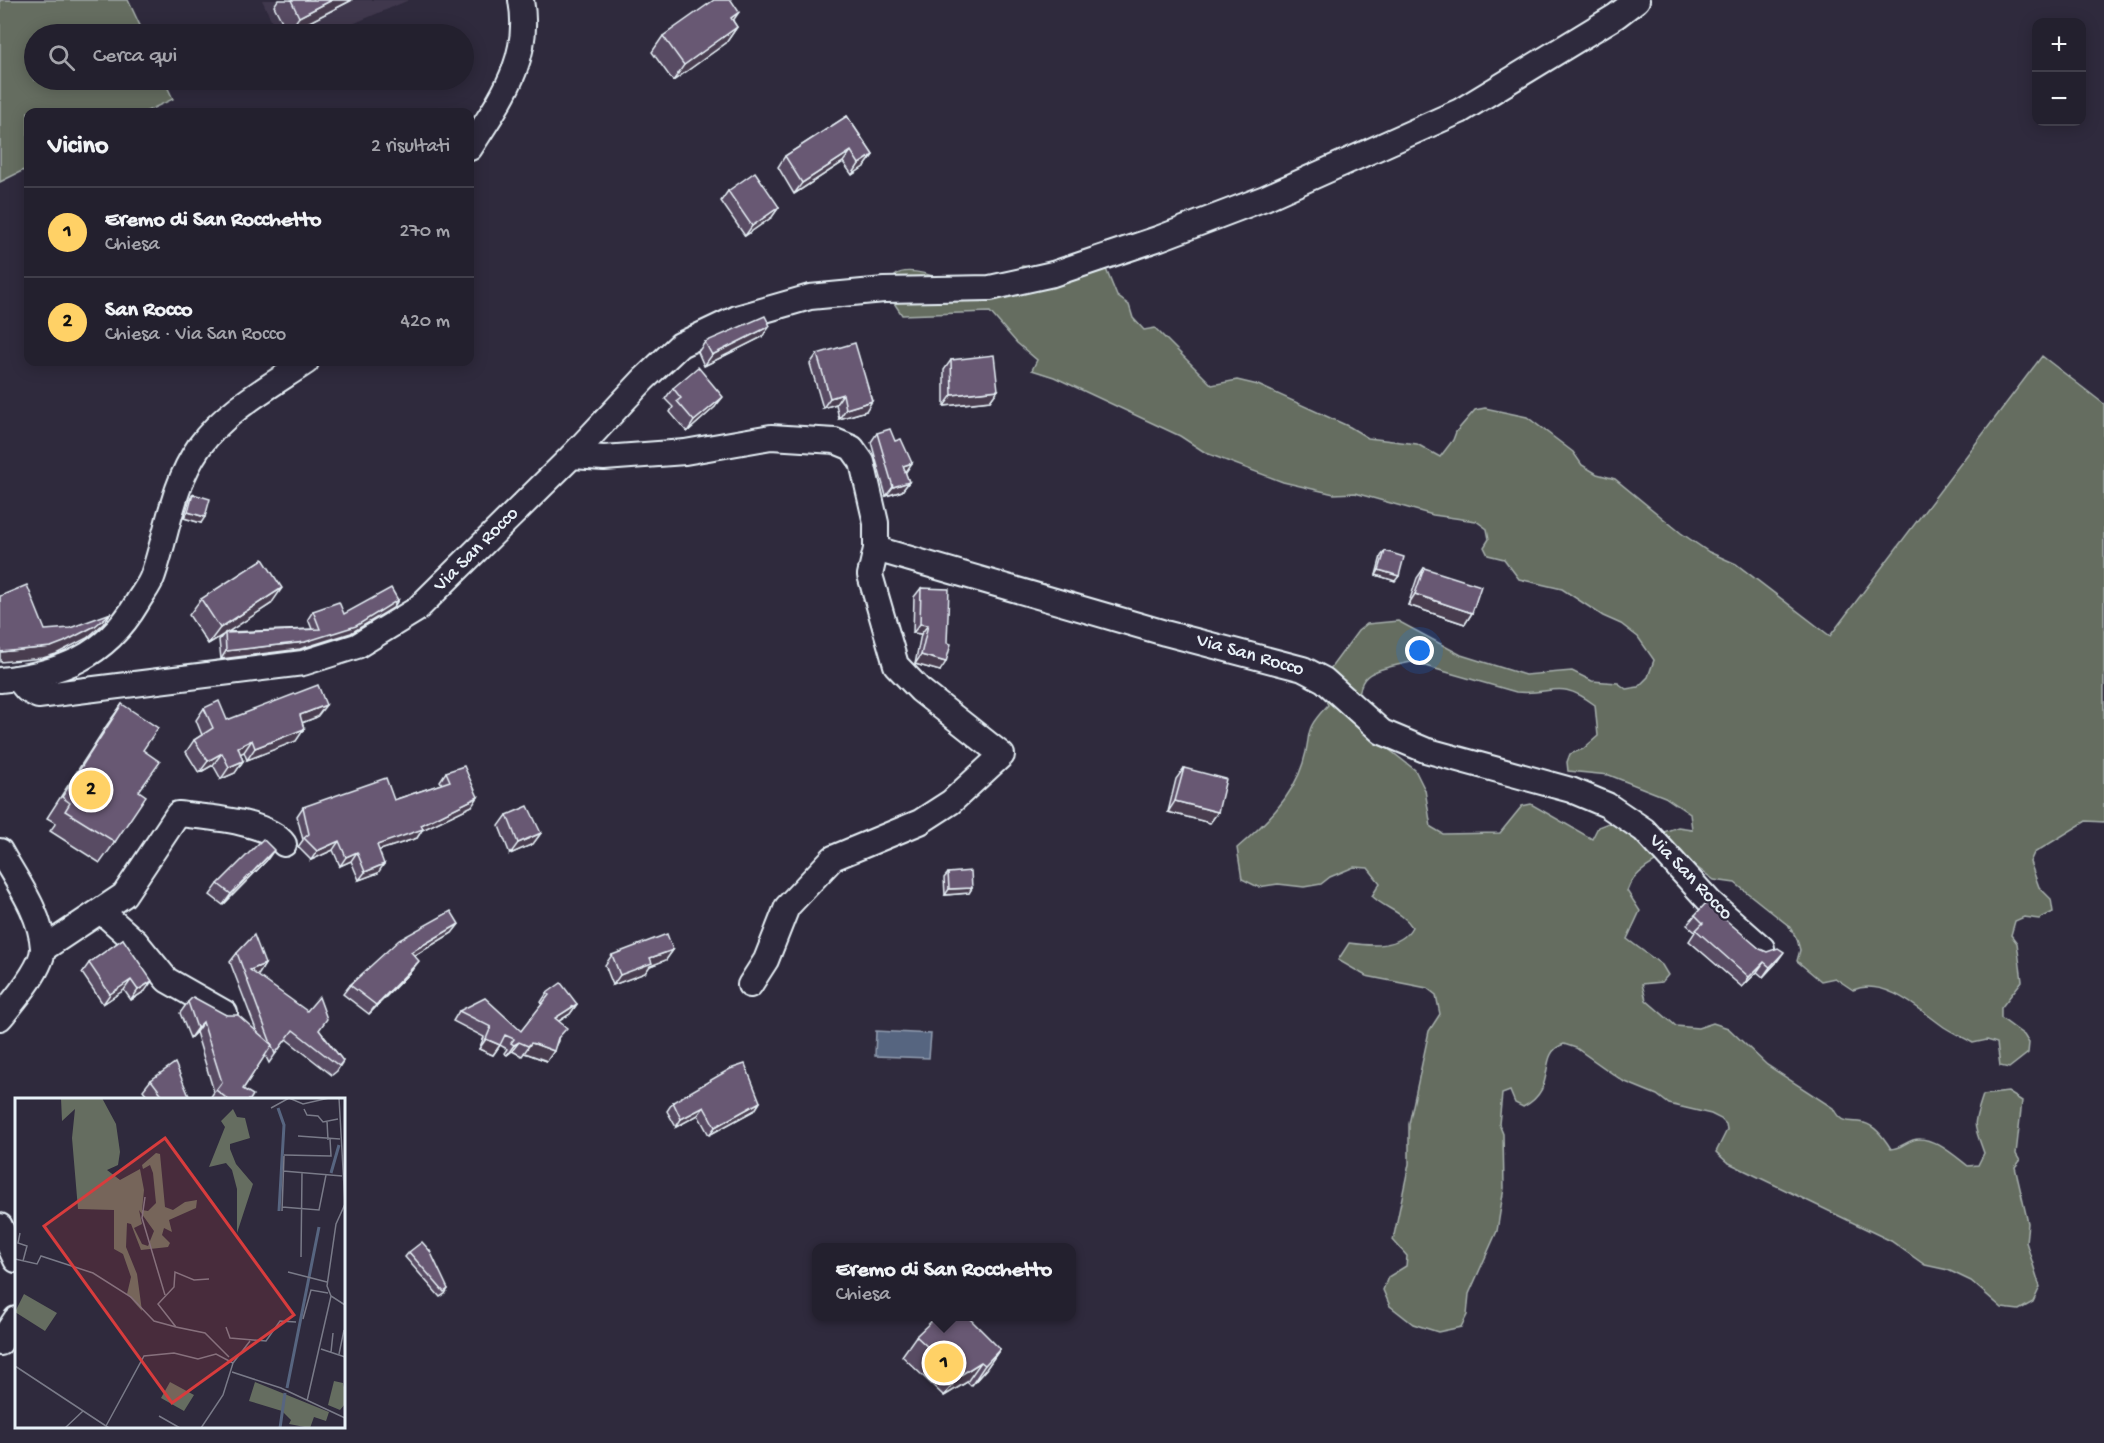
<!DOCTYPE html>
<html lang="it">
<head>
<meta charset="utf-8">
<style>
	body { margin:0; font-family:"Gochi Hand",sans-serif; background:#2f2d3a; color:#f1f3f6 }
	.controls { position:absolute; right:18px; top:18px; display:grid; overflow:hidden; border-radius:12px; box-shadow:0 3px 15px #0003 }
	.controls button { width:54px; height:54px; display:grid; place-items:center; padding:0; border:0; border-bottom:2px solid #403e4a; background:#23202e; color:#f1f3f6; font:30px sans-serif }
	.you { position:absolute; left:1420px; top:651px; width:21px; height:21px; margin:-15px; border:4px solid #fff; border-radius:50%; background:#1a73e8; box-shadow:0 0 0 9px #1a73e833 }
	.badge { display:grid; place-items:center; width:39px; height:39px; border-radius:50%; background:#ffd166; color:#111; font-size:20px; font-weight:700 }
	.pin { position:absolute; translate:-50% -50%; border:3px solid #fff; box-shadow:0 2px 6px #0006 }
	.popup { position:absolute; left:812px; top:1243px; width:264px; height:78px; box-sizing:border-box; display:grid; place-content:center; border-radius:12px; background:#23202e; filter:drop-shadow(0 2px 4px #0005); font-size:20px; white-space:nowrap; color:#a3a3aa }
	.popup b { font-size:22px; color:#f1f3f6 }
	.popup::after { content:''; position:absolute; left:50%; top:100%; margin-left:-12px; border:12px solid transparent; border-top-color:#23202e }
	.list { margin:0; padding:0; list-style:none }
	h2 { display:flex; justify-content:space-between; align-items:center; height:78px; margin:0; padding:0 24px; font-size:26px }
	h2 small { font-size:20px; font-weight:400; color:#a3a3aa }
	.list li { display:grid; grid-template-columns:39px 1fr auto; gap:18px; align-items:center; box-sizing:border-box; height:90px; padding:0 24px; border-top:2px solid #403e4a }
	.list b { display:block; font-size:22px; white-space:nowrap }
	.list p { margin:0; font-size:20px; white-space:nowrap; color:#a3a3aa }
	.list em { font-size:20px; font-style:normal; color:#a3a3aa }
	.icon { flex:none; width:33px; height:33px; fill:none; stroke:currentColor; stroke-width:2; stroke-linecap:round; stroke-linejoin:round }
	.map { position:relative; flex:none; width:2104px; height:1443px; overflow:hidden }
	.search { position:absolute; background:#23202e; box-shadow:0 3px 15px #0003; left:24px; top:24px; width:450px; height:66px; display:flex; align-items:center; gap:15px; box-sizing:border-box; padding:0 21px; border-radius:33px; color:#a3a3aa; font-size:22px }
	.panel { position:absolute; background:#23202e; box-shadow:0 3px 15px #0003; left:24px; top:108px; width:450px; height:258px; border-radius:12px }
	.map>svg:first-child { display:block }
	.built { fill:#40384d }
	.green { fill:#656d60; stroke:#a6afac; stroke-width:1.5; fill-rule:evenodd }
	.water { fill:#576580; stroke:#919db0; stroke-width:1.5 }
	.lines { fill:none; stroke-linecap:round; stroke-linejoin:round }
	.street-casing { stroke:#e8f1f8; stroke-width:28 }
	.street { stroke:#2f2a3d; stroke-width:24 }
	.wall { fill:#594c63; stroke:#e8f1f8; stroke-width:1.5 }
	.shaded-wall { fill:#493e50; stroke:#e8f1f8; stroke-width:1.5 }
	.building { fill:#685873; stroke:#e8f1f8; stroke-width:1.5 }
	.labels { text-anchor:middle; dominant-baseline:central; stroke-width:4.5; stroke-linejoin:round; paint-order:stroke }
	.street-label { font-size:20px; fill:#e8f1f8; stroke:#2f2a3d }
	.inset-river { fill:none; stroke:#576580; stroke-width:3 }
	.inset-road { fill:none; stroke:#797a88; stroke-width:1.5 }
	.view { fill:#d83c3d; fill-opacity:0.15; stroke:#d83c3d; stroke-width:3 }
	.inset-edge { fill:none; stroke:#e8f1f8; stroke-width:3 }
</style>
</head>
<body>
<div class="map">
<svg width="2104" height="1443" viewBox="0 0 2104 1443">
	<rect width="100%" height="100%" fill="#2f2a3d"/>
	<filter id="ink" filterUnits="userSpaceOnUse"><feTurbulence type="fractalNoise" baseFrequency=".0167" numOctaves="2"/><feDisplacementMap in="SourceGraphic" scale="12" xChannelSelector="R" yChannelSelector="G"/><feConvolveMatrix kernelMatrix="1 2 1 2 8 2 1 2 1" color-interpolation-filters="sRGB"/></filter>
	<g filter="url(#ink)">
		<polygon class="built" points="262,0 409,0 329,34 278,34"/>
		<g class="green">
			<polygon points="0,0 128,0 144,34 34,34 34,80 164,80 173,99 145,112 28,112 28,168 0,182"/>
			<path d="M1086 254 1101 257 1117 296 1129 305 1133 318 1144 330 1155 328 1212 385 1237 380 1258 385 1350 427 1368 438 1417 444 1440 457 1453 440 1456 432 1475 410 1485 408 1527 417 1573 452 1582 465 1597 474 1615 479 1681 533 1709 552 1736 564 1830 636 2042 356 2104 404V822L2086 821 2034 853 2030 862 2039 887 2051 899 2053 912 2039 919 2024 917 2015 921 2011 935 2017 943 2022 981 2001 1008V1018L2024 1035 2029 1043 2028 1053 2009 1068 2000 1066 1997 1043 1987 1040 1973 1043C1963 1037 1953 1033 1944 1027 1920 1010 1885 977 1853 990L1835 978 1821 981 1797 961 1800 950 1797 939 1789 926 1735 883 1714 880 1676 852C1658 860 1633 871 1627 891L1640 911 1627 939 1662 965 1668 975 1662 982 1642 984 1646 1000 1676 1026 1698 1028 1713 1023 1728 1028 1767 1065 1833 1108C1842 1126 1848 1119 1864 1123 1876 1126 1885 1139 1891 1149 1901 1148 1904 1143 1913 1140 1931 1134 1955 1156 1968 1166L1978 1165 1984 1153C1973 1121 1972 1129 1983 1095L2008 1092 2022 1101 2016 1154 2020 1161 2015 1167 2028 1223 2026 1242 2040 1287 2033 1302 2019 1310 2002 1308 1971 1281 1948 1270 1925 1265 1891 1241 1727 1162 1716 1152 1727 1130 1726 1124 1721 1119 1711 1114 1669 1104 1657 1095 1623 1081 1576 1048 1564 1044C1535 1054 1560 1088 1523 1107L1515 1103 1510 1091 1502 1094 1499 1124 1503 1134 1504 1188 1497 1231 1469 1294 1467 1315 1461 1327 1438 1332 1413 1324 1390 1306 1383 1290 1388 1277 1406 1266 1407 1256 1393 1240 1409 1164V1124L1429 1031 1440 1014 1436 995 1427 988 1366 976 1338 960 1349 943C1371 946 1400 949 1412 927 1403 912 1384 908 1372 896L1380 883 1368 868 1354 867 1330 877 1321 884 1304 887 1278 884 1258 887 1242 879 1237 848C1263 826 1293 797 1303 763 1313 732 1301 733 1328 705L1324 696 1327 673 1358 631 1367 624 1398 621 1461 655 1525 675 1572 671 1592 681 1618 683 1626 689 1638 687 1648 677 1654 660 1638 637 1621 624 1603 616 1562 589 1519 579 1504 559 1488 555 1484 547 1489 539 1487 529 1476 521 1433 515 1355 493 1334 494 1283 482 1206 453 1180 436 1054 377 1032 370 1037 360 1017 343 990 312 902 315 890 297 888 287C890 283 893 277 896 275 913 261 973 292 990 301 1006 290 1009 279 1022 266L1052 268 1065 256ZM1411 662 1516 692C1553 696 1558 677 1595 705L1598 736 1583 749 1570 754 1567 762 1568 771 1609 775 1665 797 1690 814 1692 829 1678 827 1664 832 1631 824 1611 822 1598 827 1592 839 1531 804 1522 806 1500 833 1443 834 1431 827 1425 790 1415 770 1362 728C1355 675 1359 673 1411 662Z"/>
		</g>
		<polygon class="water" points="876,1031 931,1034 929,1058 875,1056"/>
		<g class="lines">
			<defs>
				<g id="street">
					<path d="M470 148C500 100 532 60 521 0"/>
					<polyline points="572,456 644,379 680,345 737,318 810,297 884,290 990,288 1053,274 1160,238 1265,198 1460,111 1616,16 1637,0"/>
					<polyline points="876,549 1165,633 1303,669 1324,680 1382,732 1425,750 1571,790 1607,805 1644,830 1710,902 1762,948"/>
					<polyline points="17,678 27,690 38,696 303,663 357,646 416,610 572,456 604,458 685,452 771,437 835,441 852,448 862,462 876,523 876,549 870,575 896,665 920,690 1002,755 951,802 920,822 833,858 787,907 766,960 750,985"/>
					<path d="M0 680C60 674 105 657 137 603 142 594 150 585 153 575 168 531 172 486 199 447 226 410 269 387 306 362"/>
					<path d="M0 851C16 880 41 913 43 948 43 968 13 1002 0 1018"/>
					<polyline points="101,911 136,942 167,980 225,1013"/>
					<path d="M43 949 124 895 178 814C206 817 268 821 284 844"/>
					<polyline points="0,1226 16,1260"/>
					<polyline points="0,1343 16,1319"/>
				</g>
			</defs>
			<use href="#street" class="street-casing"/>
			<use href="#street" class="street"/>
		</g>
		<g class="wall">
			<polygon points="278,0 352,0 288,33 274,6"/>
			<polygon points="733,21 737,27 726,43 673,81 652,52 663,36"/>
			<polygon points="847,116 873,155 865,166 852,175 843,162 794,194 778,167 785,156"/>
			<polygon points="728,191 779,207 772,217 745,236 721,201"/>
			<polygon points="762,337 704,366 698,352 705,342"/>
			<polygon points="817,354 866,411 839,419 836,404 823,408 810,364"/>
			<polygon points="951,360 998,390 990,401 944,406 944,370"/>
			<polygon points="673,388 715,407 687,432 670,412 673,407 665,399"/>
			<polygon points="877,433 905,472 909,482 902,491 886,496 871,442"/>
			<polygon points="193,494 201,523 184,518 190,499"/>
			<polygon points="1385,551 1399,576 1395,581 1376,575 1381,556"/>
			<polygon points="1424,568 1472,613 1465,624 1408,605 1417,578"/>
			<polygon points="921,588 940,671 915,664 921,634 913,633 914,597"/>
			<polygon points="201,599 271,604 227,632 312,629 308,619 313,611 344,614 398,600 393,608 351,633 300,649 221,659 219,640 223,635 208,644 189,615"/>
			<polygon points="122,704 143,750 139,791 115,842 100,863 50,831 56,823 47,818 107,725"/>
			<polygon points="204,708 227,720 317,717 302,723 304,729 296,741 247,760 244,752 240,753 243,761 235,773 221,779 213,765 199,773 186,752 194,740 202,735 196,720"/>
			<polygon points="1184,768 1218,812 1210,823 1168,812 1176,779"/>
			<polygon points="446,772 472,806 422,830 417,838 379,850 378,873 359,880 351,861 340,866 333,850 311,860 298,847 303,840 297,816 303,807 394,800 442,784 440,781"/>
			<polygon points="507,815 541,833 533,844 510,854 499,826"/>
			<polygon points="267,860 223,905 210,895 218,884"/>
			<polygon points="948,873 972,888 969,893 945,895 944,878"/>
			<polygon points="1695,915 1776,963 1763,977 1757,972 1742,987 1689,941 1695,932 1687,925"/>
			<polygon points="459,924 452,933 414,956 412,970 369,1014 343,994 350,985"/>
			<polygon points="123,939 145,991 131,1000 124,990 103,1004 82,973 89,963"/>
			<polygon points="673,950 666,960 650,966 645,973 613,985 605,965 612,955"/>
			<polygon points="237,953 265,964 259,974 256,975 319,1030 343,1061 337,1071 332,1075 286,1039 269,1063 265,1055 243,1089 250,1100 209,1100 214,1092 196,1032 190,1038 180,1013 188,1002 226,1015 257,1032 230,962"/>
			<polygon points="547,993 577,1004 570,1014 559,1021 558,1041 547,1061 528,1054 524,1053 522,1056 512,1051 507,1055 504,1053 507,1049 500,1045 493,1055 479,1049 484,1037 453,1021 459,1011 521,1031 542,1005 541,1002"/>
			<polygon points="151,1080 189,1096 186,1100 150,1100 143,1090"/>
			<polygon points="673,1102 760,1102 755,1110 709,1135 698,1115 676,1127 667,1111"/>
			<polygon points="409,1252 448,1289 445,1294 440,1297 405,1257"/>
			<polygon points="948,1321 1000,1349 986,1369 971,1386 967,1382 944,1396 902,1356 916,1336"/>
		</g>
		<g class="shaded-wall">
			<polygon points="332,0 352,0 288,33 299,17"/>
			<polygon points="739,12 728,28 731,18"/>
			<polygon points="737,27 726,43 673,81 684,65"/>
			<polygon points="851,151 843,162 794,194 802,183"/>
			<polygon points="873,155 865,166 852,175 859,164"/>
			<polygon points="779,207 772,217 745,236 752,226"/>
			<polygon points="770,326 762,337 704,366 712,355"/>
			<polygon points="998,390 990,401 944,406 952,395"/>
			<polygon points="843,394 836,404 823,408 830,398"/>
			<polygon points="723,397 715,407 687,432 694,421"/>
			<polygon points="872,401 866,411 839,419 846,409"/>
			<polygon points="912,463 906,472 903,466"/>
			<polygon points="909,482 902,491 886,496 893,487"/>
			<polygon points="188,512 205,517 201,523 184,518"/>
			<polygon points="1379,570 1399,576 1395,581 1376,575"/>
			<polygon points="282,588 271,604 225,634 225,633 223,635 208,644 220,628"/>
			<polygon points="1415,594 1472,613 1465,624 1408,605"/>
			<polygon points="398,600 393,608 351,633 300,649 221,659 226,651 305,642"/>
			<polygon points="111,613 103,624 87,638 56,654 43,658 0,662 0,652 51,647"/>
			<polygon points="920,624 928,625 921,634 913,633"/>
			<polygon points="921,655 946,662 940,671 915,664"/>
			<polygon points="326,705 317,717 291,727 300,715"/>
			<polygon points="304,729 296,741 247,760 255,748"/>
			<polygon points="252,740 244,752 229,759 238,747"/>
			<polygon points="222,753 213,765 199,773 208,761"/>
			<polygon points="243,761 235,773 221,779 229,767"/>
			<polygon points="478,797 472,806 422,830 417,838 371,853 377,845 421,825"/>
			<polygon points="1175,801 1218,812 1210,823 1168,812"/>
			<polygon points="541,833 533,844 510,854 518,843"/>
			<polygon points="339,841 333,850 311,860 317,851"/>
			<polygon points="274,850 267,860 223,905 231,894"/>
			<polygon points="357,852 351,861 340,866 346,857"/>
			<polygon points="384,864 378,873 359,880 365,872"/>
			<polygon points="972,888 969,893 945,895 949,889"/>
			<polygon points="459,924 452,933 404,962 411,952"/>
			<polygon points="673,950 666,960 650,966 645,973 613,985 620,975 650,958"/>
			<polygon points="1784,952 1776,963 1763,977 1770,967"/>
			<polygon points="419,961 412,970 369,1014 376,1005"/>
			<polygon points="1764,962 1757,972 1742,987 1749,977"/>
			<polygon points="265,964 259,974 247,979 250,970"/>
			<polygon points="131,980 124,990 103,1004 110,994"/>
			<polygon points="152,981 145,991 131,1000 138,990"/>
			<polygon points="577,1004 570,1014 548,1028 555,1018"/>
			<polygon points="203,1022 196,1032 190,1038 197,1028"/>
			<polygon points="486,1039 500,1045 493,1055 479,1049"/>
			<polygon points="519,1042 512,1051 507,1055 514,1045"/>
			<polygon points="531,1043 535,1044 554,1051 547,1061 528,1054 524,1053"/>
			<polygon points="760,1102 755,1110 709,1135 715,1127"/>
			<polygon points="704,1107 698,1115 676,1127 681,1119"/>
			<polygon points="1000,1349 986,1369 971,1386 985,1365"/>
			<polygon points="981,1362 967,1382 944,1396 959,1376"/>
		</g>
		<g class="building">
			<polygon points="291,0 332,0 299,17"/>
			<polygon points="714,0 731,0 739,12 731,18 737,27 684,65 663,36"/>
			<polygon points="847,116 873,155 859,164 851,151 802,183 785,156"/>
			<polygon points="755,172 779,207 752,226 728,191"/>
			<polygon points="765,316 770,326 712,355 705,342"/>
			<polygon points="855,343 872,401 846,409 843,394 830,398 817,354"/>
			<polygon points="994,355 998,390 952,395 951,360"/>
			<polygon points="698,367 723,397 694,421 677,401 681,398 673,388"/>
			<polygon points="890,429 895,441 901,439 912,463 903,466 909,482 893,487 877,433"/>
			<polygon points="193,494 210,499 205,517 188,512"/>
			<polygon points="1385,551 1404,557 1399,576 1379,570"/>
			<polygon points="263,559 282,588 220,628 201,599"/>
			<polygon points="1424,568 1481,586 1472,613 1415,594"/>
			<polygon points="27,585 45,630 70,628 111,613 95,626 64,642 51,647 0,652 0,596"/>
			<polygon points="391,588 398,600 356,626 305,642 226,651 225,633 320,629 313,611 339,602 344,614"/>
			<polygon points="921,588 949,589 947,643 951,644 946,662 921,655 928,625 920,624"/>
			<polygon points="318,685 326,705 300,715 304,729 255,748 252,740 238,747 243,761 229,767 222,753 208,761 194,740 213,728 204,708 219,701 227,720"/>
			<polygon points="122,704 158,728 143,750 160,762 139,791 146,796 115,842 65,811 70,803 62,797"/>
			<polygon points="464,766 478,797 421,825 423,829 377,845 384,864 365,872 357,852 346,857 339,841 317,851 304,838 309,834 303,807 386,778 394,800 450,781 446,772"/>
			<polygon points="1184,768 1226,779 1218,812 1175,801"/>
			<polygon points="528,806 541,833 518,843 507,815"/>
			<polygon points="263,839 274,850 231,894 218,884"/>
			<polygon points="971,871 972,888 949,889 948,873"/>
			<polygon points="1706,903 1760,949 1767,952 1778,948 1784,952 1770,967 1764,962 1749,977 1696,930 1703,923 1695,915"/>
			<polygon points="451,911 459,924 411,952 419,961 376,1005 350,985 399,940"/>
			<polygon points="667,934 673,950 650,958 652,963 620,975 612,955"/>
			<polygon points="254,935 265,964 250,970 307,1011 319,997 327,1019 319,1030 343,1061 339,1066 293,1030 275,1054 237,953"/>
			<polygon points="123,939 152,981 138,990 131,980 110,994 89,963"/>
			<polygon points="561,983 577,1004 555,1018 567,1028 558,1038 554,1051 535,1044 531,1043 528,1046 519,1042 514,1045 511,1043 514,1039 505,1035 500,1045 486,1039 491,1027 459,1011 485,998 521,1031 549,995 547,993"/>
			<polygon points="193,997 226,1015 238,1015 272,1045 243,1089 253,1095 250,1100 229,1100 216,1090 222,1082 203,1022 197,1028 188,1002"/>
			<polygon points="175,1063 189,1096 183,1100 166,1100 151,1080"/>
			<polygon points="745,1064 760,1102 715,1127 704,1107 681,1119 673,1102 730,1069"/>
			<polygon points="422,1242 430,1251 448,1289 444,1292 409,1252"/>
			<polygon points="936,1317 944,1317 948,1321 953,1317 968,1317 1000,1349 985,1365 981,1362 959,1376 916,1336"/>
		</g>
	</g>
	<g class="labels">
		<g class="street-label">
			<text transform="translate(477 550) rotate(-45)">Via San Rocco</text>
			<text transform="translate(1250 656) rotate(16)">Via San Rocco</text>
			<text transform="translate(1690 878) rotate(46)">Via San Rocco</text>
		</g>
	</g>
	<g transform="translate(15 1098)">
		<rect width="330" height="330" fill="#2f2a3d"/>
		<path d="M46 0H87L101 26 105 54 103 67 92 72 105 82 125 71 129 92 127 112 133 113 141 105 138 75 135 67 128 71 127 67 141 55 145 56 150 109 158 112 170 104 182 102 181 110 154 122 157 134 149 130 147 137 155 145 153 149 126 152 116 126 112 125 111 149 122 176 127 213 112 196 116 179 108 156 99 151V112L63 111 57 40 60 11 47 23ZM124 112 139 133 133 148 127 146 119 130 127 126ZM218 11 222 19 230 20 235 40 215 46V51L221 66 238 86 222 135V91L217 72 211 65 194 69 210 29 206 23ZM9 196 42 215 30 233 0 214ZM319 283 328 285 330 294V306L325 312 313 307ZM155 284 179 297 169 313 146 300ZM240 284 314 314 311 323 299 319 295 330 274 326 276 322 267 313 234 303Z" fill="#656d60" fill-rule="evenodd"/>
		<path class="inset-river" d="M263 10 269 27 264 113M316 75 324 47M272 290 304 129M265 330 270 295"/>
		<path class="inset-road" d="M324 0 330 106 321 126 312 188 316 198 330 207M256 10 274 0 288 6 314 0M289 11 292 17 303 18 308 24 323 21M312 23 313 42M283 38 325 41M269 57 316 58 315 41M268 73 327 78M130 99 127 120 150 197M267 109 304 112 311 77M267 113 269 58M5 135 3 145 12 148 8 163M286 159 287 75M0 161 22 166 26 158 78 175 116 199 139 223 161 229M273 174 312 184M194 181 179 182 160 174 159 189 143 206 161 229 190 235 214 259M288 221 296 192 313 195M211 229 215 240 251 243 265 223 281 224M306 251 330 259M316 254 318 235M324 256 329 232M0 268 94 330M217 274 266 290 330 320M292 303 316 198M144 318 165 330M91 328 129 258 159 255 183 261 201 256 218 265M50 330 68 313M186 330 208 297 218 265 235 243"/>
		<path class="view" d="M150 40 279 217 157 305 29 128Z"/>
		<rect width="330" height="330" class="inset-edge"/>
	</g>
</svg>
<div class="controls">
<button>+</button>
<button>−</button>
</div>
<div class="you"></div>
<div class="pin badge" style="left:944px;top:1363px">1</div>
<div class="popup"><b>Eremo di San Rocchetto</b>Chiesa</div>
<div class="pin badge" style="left:91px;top:790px">2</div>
<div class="search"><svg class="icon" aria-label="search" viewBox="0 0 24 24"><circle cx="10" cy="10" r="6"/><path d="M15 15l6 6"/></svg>Cerca qui</div>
<section class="panel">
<h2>Vicino<small>2 risultati</small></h2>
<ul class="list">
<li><span class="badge">1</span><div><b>Eremo di San Rocchetto</b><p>Chiesa</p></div><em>270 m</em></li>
<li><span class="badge">2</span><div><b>San Rocco</b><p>Chiesa · Via San Rocco</p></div><em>420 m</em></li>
</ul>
</section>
</div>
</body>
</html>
